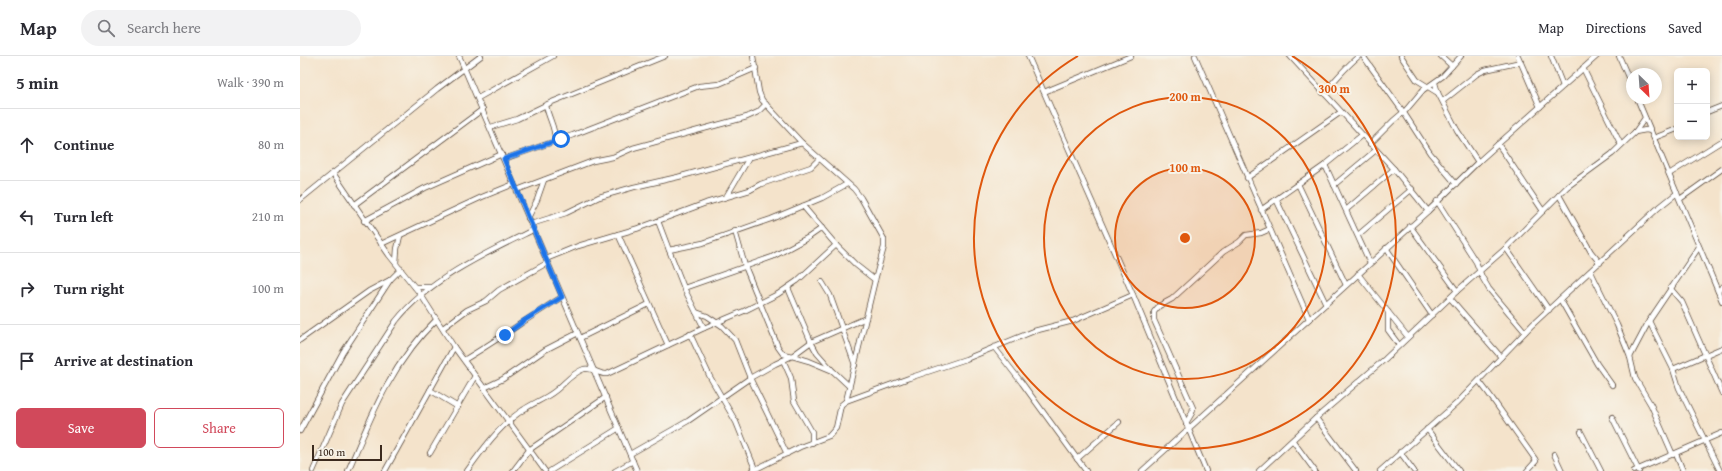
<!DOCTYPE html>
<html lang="en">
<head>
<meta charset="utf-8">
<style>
	body { margin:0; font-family:"Gentium Book Plus",serif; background:#f2f2f3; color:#2b2b33 }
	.controls { position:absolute; right:12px; top:12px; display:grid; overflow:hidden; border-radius:6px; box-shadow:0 2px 10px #0003 }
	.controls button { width:36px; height:36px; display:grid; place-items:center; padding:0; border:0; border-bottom:1px solid #e1e1e2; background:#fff; color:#2b2b33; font:20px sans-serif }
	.compass { position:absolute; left:1326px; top:12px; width:36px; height:36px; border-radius:50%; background:#fff; box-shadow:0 2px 10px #0003; rotate:155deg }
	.scale { position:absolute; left:12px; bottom:10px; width:70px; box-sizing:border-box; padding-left:4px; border:2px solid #3b2a1e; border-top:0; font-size:11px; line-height:14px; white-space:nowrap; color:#3b2a1e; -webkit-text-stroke:3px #f7f3e8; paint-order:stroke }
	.stop { position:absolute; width:12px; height:12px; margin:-9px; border:3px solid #1a73e8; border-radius:50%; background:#fff }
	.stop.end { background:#1a73e8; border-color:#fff; box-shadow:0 1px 4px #0008 }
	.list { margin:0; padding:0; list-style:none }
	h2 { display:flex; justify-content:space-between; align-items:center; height:52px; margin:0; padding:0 16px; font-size:17px }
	h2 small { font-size:13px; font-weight:400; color:#7c7c81 }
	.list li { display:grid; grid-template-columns:26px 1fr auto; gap:12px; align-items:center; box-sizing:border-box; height:72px; padding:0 16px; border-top:1px solid #e1e1e2 }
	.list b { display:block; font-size:15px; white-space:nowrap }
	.list em { font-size:13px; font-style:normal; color:#7c7c81 }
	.actions { display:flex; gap:8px; padding:12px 16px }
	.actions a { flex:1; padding:9px 0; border:1px solid #d1495b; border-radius:6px; text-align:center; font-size:14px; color:#d1495b }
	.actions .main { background:#d1495b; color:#fff }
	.icon { flex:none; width:22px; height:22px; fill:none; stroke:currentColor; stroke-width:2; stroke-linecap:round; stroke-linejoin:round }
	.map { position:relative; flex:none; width:1422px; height:415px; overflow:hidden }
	header { display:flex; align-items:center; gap:24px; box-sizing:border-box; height:56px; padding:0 20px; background:#fff; border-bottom:1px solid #e1e1e2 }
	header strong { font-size:19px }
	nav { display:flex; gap:22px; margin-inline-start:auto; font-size:14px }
	.search { width:280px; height:36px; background:#f2f2f3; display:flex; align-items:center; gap:10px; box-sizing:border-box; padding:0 14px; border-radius:22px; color:#7c7c81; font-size:15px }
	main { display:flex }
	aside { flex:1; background:#fff }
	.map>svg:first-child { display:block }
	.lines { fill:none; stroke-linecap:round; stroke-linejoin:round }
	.minor-casing { stroke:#574638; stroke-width:6 }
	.minor { stroke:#fff; stroke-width:4.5 }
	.route { stroke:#1a73e8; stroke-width:5 }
	.ring { fill:none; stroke:#df570d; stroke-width:2 }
	.centre { fill:#df570d; stroke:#f7f3e8; stroke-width:2 }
	.ring-label { font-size:12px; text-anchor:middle; font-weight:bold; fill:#df570d; stroke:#f7f3e8; stroke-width:4; stroke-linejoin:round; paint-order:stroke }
</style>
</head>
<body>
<header>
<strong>Map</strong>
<div class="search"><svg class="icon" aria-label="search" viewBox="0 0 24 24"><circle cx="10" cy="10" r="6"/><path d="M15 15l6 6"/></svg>Search here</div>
<nav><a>Map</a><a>Directions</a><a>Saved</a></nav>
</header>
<main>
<aside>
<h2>5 min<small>Walk · 390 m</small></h2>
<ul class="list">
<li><svg class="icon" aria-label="ahead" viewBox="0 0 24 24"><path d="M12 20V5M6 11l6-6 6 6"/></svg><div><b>Continue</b></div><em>80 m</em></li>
<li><svg class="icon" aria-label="left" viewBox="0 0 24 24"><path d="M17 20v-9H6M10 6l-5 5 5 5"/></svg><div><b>Turn left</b></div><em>210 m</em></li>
<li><svg class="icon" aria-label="right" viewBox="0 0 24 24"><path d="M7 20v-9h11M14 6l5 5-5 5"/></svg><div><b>Turn right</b></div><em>100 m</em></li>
<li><svg class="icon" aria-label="arrive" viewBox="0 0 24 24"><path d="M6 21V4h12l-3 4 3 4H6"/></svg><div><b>Arrive at destination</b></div></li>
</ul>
<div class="actions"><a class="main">Save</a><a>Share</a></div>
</aside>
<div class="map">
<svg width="1422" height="415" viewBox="0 0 1422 415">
	<rect width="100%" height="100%" fill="#f7f3e8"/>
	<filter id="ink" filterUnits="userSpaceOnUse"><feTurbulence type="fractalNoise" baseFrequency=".025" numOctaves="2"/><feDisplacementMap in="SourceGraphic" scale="8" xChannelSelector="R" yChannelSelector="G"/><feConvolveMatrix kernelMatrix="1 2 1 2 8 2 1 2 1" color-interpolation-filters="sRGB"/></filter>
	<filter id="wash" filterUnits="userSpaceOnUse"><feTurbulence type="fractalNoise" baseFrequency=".012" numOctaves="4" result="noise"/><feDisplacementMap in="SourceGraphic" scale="16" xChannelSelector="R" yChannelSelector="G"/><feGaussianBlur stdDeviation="0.9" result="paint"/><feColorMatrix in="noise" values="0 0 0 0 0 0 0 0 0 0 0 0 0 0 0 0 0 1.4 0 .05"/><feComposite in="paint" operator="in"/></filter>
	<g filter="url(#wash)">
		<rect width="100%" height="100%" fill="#f4e3cb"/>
	</g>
	<g filter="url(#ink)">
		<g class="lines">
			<defs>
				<g id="minor">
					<polyline points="159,0 337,415"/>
					<polyline points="453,0 459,36 462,44 502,87 554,133 561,142 584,183 584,191 575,224 546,345 609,322 666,303 734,275 773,265 833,239"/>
					<polyline points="728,0 833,239 906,415"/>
					<polyline points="895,0 1009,263"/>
					<polyline points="990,0 1094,113 1128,155"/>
					<polyline points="1063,0 1104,57 1130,97 1156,128"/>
					<polyline points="1101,0 1117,24 1138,37"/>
					<polyline points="1141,0 1152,10"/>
					<polyline points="1218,0 1240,51"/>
					<polyline points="1251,0 1263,30"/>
					<polyline points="1319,0 1332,30"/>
					<polyline points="1283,12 1321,89"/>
					<polyline points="1135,27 1138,37 1157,74 1178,106"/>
					<polyline points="744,36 831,0"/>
					<path d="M1023 37C1036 24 1045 11 1059 0"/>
					<polyline points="178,42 253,0"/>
					<polyline points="1337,42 1422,245"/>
					<polyline points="1143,45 1177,18 1185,14 1221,6"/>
					<path d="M246 49C248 62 256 72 255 85"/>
					<polyline points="1407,56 1422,50"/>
					<polyline points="191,71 217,63 252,46 365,0"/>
					<polyline points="1335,76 1346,74 1351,75"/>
					<polyline points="1354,82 1377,73"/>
					<polyline points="1070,88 1093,65 1106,54 1123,34 1143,20 1161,0"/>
					<polyline points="1198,88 1243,155"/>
					<polyline points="204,103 273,79 399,30 419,28 456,12"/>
					<polyline points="1025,109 1070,207"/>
					<polyline points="33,117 89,199 121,239 154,291 245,415"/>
					<polyline points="1369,118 1422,85"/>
					<polyline points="947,122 1041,56"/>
					<polyline points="998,128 1046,229"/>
					<polyline points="1034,129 1076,94"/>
					<polyline points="217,134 293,105 313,101 333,92 447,61 458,56 466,48"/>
					<polyline points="1259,139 1291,196 1300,207"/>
					<polyline points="426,141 449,102"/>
					<polyline points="976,143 1026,248"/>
					<polyline points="1380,143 1422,113"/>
					<polyline points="0,144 137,33 181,0"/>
					<polyline points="1137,145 1176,206 1182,221 1189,233 1225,276"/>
					<polyline points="54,149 183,53"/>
					<polyline points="961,154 1025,109 1062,79"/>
					<polyline points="1046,154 1094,113"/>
					<polyline points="228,162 237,144 244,124"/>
					<polyline points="64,165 125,132 202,98"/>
					<polyline points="358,165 369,194 403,187 471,163 522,142 547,128"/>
					<polyline points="231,168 266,157 299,141 334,131 378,121 502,87"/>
					<polyline points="1110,170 1157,235"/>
					<polyline points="435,175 445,210 478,291 483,298 492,300 511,286 566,262"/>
					<polyline points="318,178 368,289"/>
					<polyline points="1058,179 1112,133"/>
					<polyline points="81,188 182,141 214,128"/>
					<polyline points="536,189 556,209 575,224"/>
					<polyline points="1086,192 1132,259"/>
					<polyline points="1206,192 1249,254"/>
					<polyline points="369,194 384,232 404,272"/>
					<polyline points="246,203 278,190 339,172 406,147 450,134 461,128 511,111 519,103"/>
					<polyline points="96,207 97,193 100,180"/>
					<polyline points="1291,216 1317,269 1330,301 1335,322 1351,349 1373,399"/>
					<polyline points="1058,218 1108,281"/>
					<polyline points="522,226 530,239 555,309"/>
					<polyline points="115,231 130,231"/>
					<polyline points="384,232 472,201 509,181 522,172"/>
					<polyline points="488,232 511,286 517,297 532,314"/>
					<polyline points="1370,232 1382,246 1422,337"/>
					<polyline points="1418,235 1422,231"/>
					<polyline points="1150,242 1201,301"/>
					<polyline points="1260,243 1297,308 1312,329"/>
					<polyline points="396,256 407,260 422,270 435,284 450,322 487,398"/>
					<polyline points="1088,256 1088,274 1099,289"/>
					<polyline points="1349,265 1373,313"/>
					<polyline points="143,272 167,254 186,245 199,234 247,207"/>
					<polyline points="390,278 410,321 436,366 455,413"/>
					<polyline points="280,282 349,248"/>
					<polyline points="0,284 69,235 90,224"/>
					<polyline points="694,291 722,327 786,415"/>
					<polyline points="1330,301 1349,265 1399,191"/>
					<path d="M164 304C198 284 229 261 262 241"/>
					<polyline points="483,304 491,322 494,345 512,376 512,387"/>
					<polyline points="1179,325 1189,338 1235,403 1236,405 1227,415"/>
					<polyline points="184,332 203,323 245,294 278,277"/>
					<polyline points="130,334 158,351"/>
					<polyline points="1312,361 1339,415"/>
					<polyline points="1016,362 1056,415"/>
					<polyline points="886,367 892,357 893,352 854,264 854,256 859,250 872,243 923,196 939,186 946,179 961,177 970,173"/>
					<polyline points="1127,373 1159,415"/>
					<polyline points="0,375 43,296 90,224 101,213"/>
					<polyline points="1281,376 1301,415"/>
					<polyline points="993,385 1015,415"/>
					<polyline points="1100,396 1114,415"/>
					<polyline points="130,397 175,320"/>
					<polyline points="330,398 388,365 450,322 475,308 492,300 509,305 533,315 549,330"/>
					<polyline points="1254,398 1262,415"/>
					<polyline points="1376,398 1383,415"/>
					<polyline points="777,403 819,366"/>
					<path d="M13 415 42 348 96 265C129 223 186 197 233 174"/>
					<path d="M48 415C72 358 91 308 136 264"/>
					<polyline points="85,415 154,291"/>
					<path d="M167 415C182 394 201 368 223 354 233 347 245 343 255 335 264 328 272 317 284 313 293 311 299 319 307 318L404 272 444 255 478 238 497 225 536 189 503 150"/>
					<polyline points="213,415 229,394 306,341"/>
					<polyline points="250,415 319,372"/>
					<polyline points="315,415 333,405"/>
					<polyline points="452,415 500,391 529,380 536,372 541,349 546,345"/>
					<polyline points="842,415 1128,155 1178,106 1297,0"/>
					<polyline points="959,415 1016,362 1085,303 1157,235 1206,192 1267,131 1312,98 1335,76 1345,62"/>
					<polyline points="1080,415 1157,347 1232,269 1357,153 1377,137"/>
					<polyline points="1334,415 1422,377"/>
					<polyline points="1420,415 1379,332 1373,313 1422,292"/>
				</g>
			</defs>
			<use href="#minor" class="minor-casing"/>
			<use href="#minor" class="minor"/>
		</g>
	</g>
	<g class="lines" filter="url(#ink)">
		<polyline class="route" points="205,279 225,264 262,241 204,103 261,83"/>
	</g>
	<circle cx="885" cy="182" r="70" fill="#df570d" fill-opacity=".12"/>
	<g class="ring">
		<circle cx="885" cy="182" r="70"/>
		<circle cx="885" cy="182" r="141"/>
		<path d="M992 0A211 211 0 1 1 778 0"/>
	</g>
	<circle cx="885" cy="182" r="6" class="centre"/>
	<g class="ring-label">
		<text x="1034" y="37">300 m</text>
		<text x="885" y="45">200 m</text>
		<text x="885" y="116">100 m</text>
	</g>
</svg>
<div class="controls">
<button>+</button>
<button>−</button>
</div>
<svg class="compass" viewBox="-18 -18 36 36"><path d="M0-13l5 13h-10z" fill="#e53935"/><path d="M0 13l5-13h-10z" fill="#7c7c81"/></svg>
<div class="scale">100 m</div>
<div class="stop" style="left:261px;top:83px"></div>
<div class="stop end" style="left:205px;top:279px"></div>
</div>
</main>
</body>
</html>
